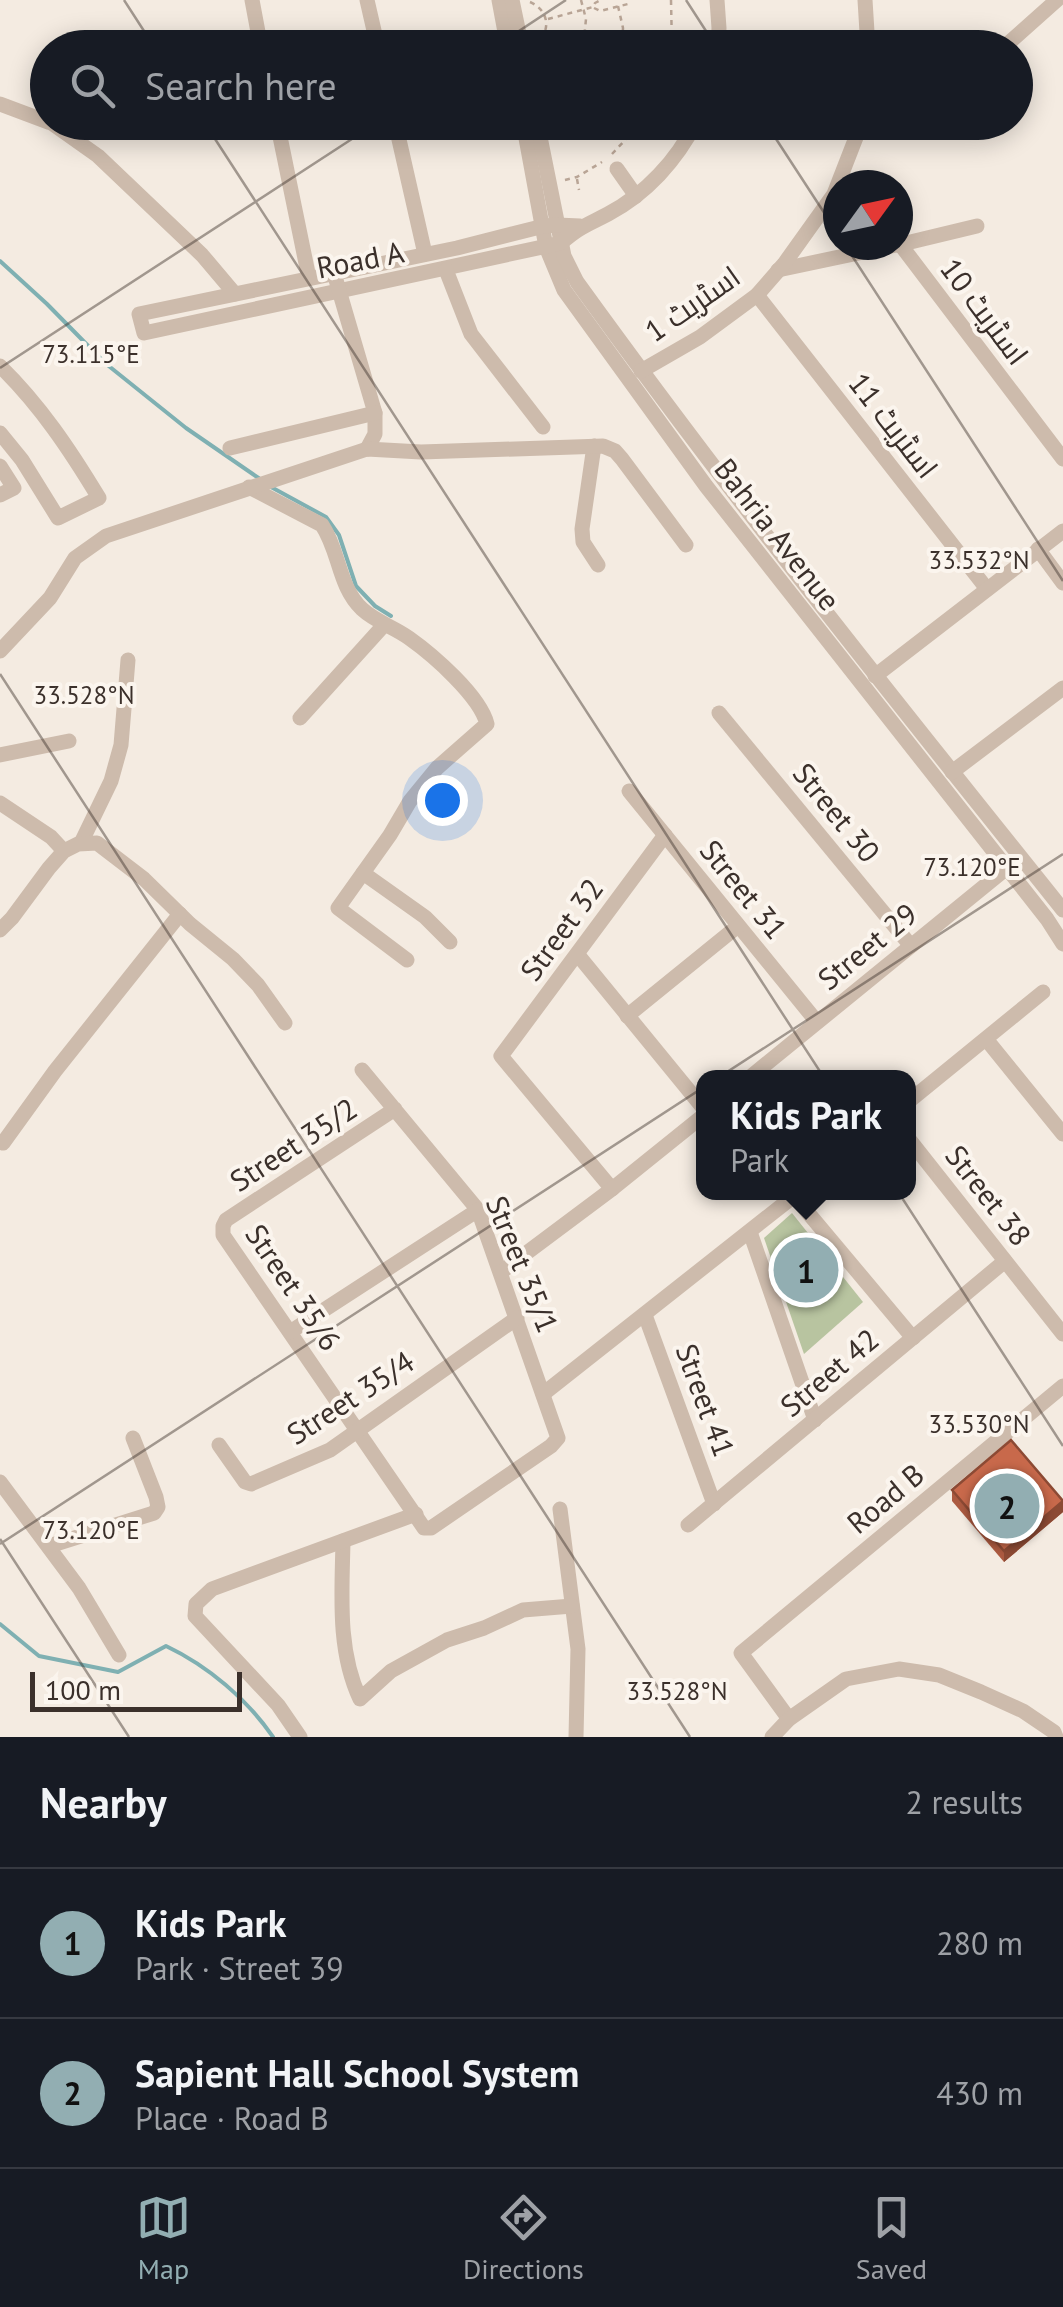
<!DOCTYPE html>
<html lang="en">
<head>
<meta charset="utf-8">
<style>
	body { margin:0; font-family:"PT Sans",Cairo,sans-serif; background:#20242c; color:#f1f3f6 }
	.compass { position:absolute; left:823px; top:170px; width:90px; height:90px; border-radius:50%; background:#171b24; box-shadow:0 5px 25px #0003; rotate:57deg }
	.scale { position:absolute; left:30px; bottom:25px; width:212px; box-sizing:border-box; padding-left:10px; border:5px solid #3b302b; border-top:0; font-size:28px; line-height:35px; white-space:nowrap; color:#3b302b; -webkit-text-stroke:8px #fbf5ee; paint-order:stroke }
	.you { position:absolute; left:442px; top:800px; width:35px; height:35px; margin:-25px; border:8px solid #fff; border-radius:50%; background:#1a73e8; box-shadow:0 0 0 15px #1a73e833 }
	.badge { display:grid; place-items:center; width:65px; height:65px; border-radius:50%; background:#92aeb2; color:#111; font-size:32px; font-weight:700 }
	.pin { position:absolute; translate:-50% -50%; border:5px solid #fff; box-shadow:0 2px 10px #0006 }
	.popup { position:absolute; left:696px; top:1070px; width:220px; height:130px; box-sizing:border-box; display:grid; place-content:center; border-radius:20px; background:#171b24; filter:drop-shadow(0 2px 8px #0005); font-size:32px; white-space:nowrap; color:#9ea1a6 }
	.popup b { font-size:38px; color:#f1f3f6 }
	.popup::after { content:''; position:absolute; left:50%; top:100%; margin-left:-20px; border:20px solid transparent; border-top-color:#171b24 }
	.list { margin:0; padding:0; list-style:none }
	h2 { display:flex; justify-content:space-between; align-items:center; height:130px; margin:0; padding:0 40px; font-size:42px }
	h2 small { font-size:32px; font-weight:400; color:#9ea1a6 }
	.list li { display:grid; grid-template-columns:65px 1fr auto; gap:30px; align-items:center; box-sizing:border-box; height:150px; padding:0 40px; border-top:2px solid #363941 }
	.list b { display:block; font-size:38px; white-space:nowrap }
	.list p { margin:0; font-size:32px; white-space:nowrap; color:#9ea1a6 }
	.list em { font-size:32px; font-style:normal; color:#9ea1a6 }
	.icon { flex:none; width:55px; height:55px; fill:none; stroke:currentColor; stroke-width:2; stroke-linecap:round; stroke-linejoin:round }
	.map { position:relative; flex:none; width:1063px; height:1737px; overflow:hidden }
	.search { position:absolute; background:#171b24; box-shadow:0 5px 25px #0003; left:30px; right:30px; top:30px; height:110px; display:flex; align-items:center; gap:25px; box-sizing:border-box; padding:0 35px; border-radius:55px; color:#9ea1a6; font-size:38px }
	.sheet { height:430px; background:#171b24 }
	nav { display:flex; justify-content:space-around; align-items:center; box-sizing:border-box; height:140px; border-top:2px solid #363941; background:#171b24; font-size:28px; color:#9ea1a6 }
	nav a { display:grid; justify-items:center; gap:5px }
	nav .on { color:#92aeb2 }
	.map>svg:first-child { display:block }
	.green { fill:#b8c4a0 }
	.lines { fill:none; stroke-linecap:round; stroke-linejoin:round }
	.stream { stroke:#7fb0b2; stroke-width:4 }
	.path { stroke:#b9a596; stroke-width:2.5; stroke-dasharray:5 5; stroke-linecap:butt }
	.minor { stroke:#cdbbac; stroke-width:15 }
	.wall { fill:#ac5a40 }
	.shaded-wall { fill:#8c4a34 }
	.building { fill:#c8694b; stroke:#8c4a34; stroke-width:2.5 }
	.ticks { fill:none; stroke:#3b302b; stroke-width:2.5; stroke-opacity:0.45 }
	.labels { text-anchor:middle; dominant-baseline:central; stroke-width:8; stroke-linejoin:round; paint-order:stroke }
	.street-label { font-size:30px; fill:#3b302b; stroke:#fbf5ee }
	.ticks-label { font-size:25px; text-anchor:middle; fill:#3b302b; stroke:#fbf5ee; stroke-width:8; stroke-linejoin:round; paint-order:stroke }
</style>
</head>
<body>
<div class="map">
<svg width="1063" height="1737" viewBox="0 0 1063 1737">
	<rect width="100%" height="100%" fill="#f4ebe1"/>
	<polygon class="green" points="792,1213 863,1302 804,1354 764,1238"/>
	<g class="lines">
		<g class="stream">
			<polyline points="0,261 47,304 105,363 186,428 260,479"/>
			<polyline points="271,487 326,517 339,535 356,586 375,606 391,616"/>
			<path d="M0 1624 39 1656 118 1672 166 1646C208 1666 247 1699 273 1737"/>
		</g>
		<g class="path">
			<polyline points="581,0 586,19 583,48"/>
			<polyline points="671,0 672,48"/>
			<path d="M530 2C548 10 552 29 537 43"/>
			<polyline points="618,6 623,28 622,48"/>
			<polyline points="594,8 600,11 628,4 627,0"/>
			<polyline points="548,19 593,7 595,3 601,0"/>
			<polyline points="539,42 553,48"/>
			<polyline points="556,122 558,132"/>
			<polyline points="553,135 578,122"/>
			<polyline points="612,154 642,122"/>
			<polyline points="577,179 579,190"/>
			<polyline points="565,180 577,177 602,162"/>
		</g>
		<g class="minor">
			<polyline points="252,0 261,48"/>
			<polyline points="367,0 378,48"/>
			<polyline points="499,0 508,48"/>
			<polyline points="512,0 522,48"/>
			<polyline points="717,0 719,28 718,48"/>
			<polyline points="865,0 868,48"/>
			<polyline points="1003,48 1057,0"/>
			<polyline points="0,104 48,122"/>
			<polyline points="50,122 98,156 202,255 235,294"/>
			<polyline points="277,122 309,278"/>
			<polyline points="395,122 425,254"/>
			<polyline points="523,122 546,247 564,290 706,486 1047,919 1063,944"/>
			<path d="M537 122 564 256 577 282C732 497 897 703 1063 910"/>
			<polyline points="617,169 636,196"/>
			<path d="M580 226 557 225 544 226 457 248 139 314 144 333 561 243C579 227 587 225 608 214 646 194 677 160 696 122"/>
			<polyline points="900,244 1063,459"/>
			<polyline points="898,245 977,226"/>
			<polyline points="446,270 471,334 543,427"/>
			<polyline points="778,270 896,245"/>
			<polyline points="336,280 375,413 375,434 367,449"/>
			<polyline points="757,295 987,589"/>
			<path d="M0 366C40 405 70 450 99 498L58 518 22 460 0 433"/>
			<polyline points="641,371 700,337 757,295 784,264 834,194 862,122"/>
			<polyline points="594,446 582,529 583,542 598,565"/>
			<polyline points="230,448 375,413"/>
			<polyline points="0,466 14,488 0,495"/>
			<path d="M249 487 322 525C340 552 338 586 362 609 376 622 394 627 409 638 433 655 480 696 487 724L437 768 410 801 390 835 338 908 407 960"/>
			<polyline points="1038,549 1063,583"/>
			<polyline points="0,651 50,598 75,558 106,536 367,449 421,452 603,446 615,451 622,459 686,545"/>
			<polyline points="875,676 1063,531"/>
			<polyline points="719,713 911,946"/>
			<polyline points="300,718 384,625"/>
			<polyline points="0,755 69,741"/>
			<polyline points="952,772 1063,688"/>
			<polyline points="629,791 817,1022"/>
			<polyline points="0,803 51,837 64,851"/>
			<polyline points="81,843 111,781 121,745 128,660"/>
			<polyline points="363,873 425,917 450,942"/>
			<polyline points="0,930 12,918 49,868 64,851 78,844 97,843 144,879 190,924 233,959 258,985 285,1023"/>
			<polyline points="578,955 704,1109"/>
			<polyline points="627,1016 738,926"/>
			<polyline points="986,1039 1063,1134"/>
			<polyline points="362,1070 478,1210 558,1438 551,1446 431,1528 424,1528 223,1235 223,1226 226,1220 395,1109"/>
			<polyline points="749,1078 1014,862"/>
			<polyline points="908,1102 1043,992"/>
			<polyline points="908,1138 1063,1334"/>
			<polyline points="3,1143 55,1071 180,914"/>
			<polyline points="612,1189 501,1056 665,835"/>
			<polyline points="794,1196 913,1338"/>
			<polyline points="750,1232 815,1420"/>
			<polyline points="501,1272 612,1189 704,1115"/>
			<polyline points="645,1315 714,1504"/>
			<polyline points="290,1332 478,1210"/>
			<polyline points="543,1394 799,1192"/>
			<polyline points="219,1445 245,1482 251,1484 330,1450 517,1318"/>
			<polyline points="0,1482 79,1588 119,1655"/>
			<polyline points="560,1509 578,1649 576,1737"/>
			<polyline points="688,1525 1005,1261"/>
			<path d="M343 1541C342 1594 337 1650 360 1699L391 1671 447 1640 484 1628 523 1610 572 1606"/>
			<polyline points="49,1546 154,1513 158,1507 156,1497 133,1438"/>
			<polyline points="789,1719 741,1653 1063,1386"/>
			<polyline points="300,1737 278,1705 195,1616 196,1604 212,1589 416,1514"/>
			<polyline points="772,1737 789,1719 846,1679 899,1669 939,1675 981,1692 1023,1711 1054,1732 1056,1737"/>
		</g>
	</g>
	<polygon class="wall" points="952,1490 1063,1501 1063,1512 1004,1562 952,1501"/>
	<polygon class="shaded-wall" points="1063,1501 1063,1512 1004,1562 1004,1551"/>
	<polygon class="building" points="1011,1440 1063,1501 1004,1551 952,1490"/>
	<path class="ticks" d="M124 0 155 48M686 0 717 48M493 48 566 0M204 122 1063 1446M765 122 838 234M845 245 1063 581M0 368 378 122M0 674 690 1737M0 1539 129 1737M0 1544 1063 854"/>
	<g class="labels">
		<g class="street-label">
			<text transform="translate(360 259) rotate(-11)">Road A</text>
			<text transform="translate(692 303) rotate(-35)">اسٹریٹ 1</text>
			<text transform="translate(985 311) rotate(53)">اسٹریٹ 10</text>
			<text transform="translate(894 425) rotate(52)">اسٹریٹ 11</text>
			<text transform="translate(778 534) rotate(52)">Bahria Avenue</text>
			<text transform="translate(837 812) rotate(51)">Street 30</text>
			<text transform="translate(744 889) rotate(51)">Street 31</text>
			<text transform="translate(561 929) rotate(-54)">Street 32</text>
			<text transform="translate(867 946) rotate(-39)">Street 29</text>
			<text transform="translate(293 1144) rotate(-33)">Street 35/2</text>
			<text transform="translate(989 1195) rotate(52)">Street 38</text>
			<text transform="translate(523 1264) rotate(68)">Street 35/1</text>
			<text transform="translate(294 1287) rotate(56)">Street 35/6</text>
			<text transform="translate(829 1372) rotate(-40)">Street 42</text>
			<text transform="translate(350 1397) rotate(-33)">Street 35/4</text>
			<text transform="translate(706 1400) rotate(70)">Street 41</text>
			<text transform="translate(885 1498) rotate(-40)">Road B</text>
		</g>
	</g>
	<g class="ticks-label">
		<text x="91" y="363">73.115°E</text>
		<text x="979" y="569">33.532°N</text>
		<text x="84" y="704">33.528°N</text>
		<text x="972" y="876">73.120°E</text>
		<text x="979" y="1433">33.530°N</text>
		<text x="91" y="1539">73.120°E</text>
		<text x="677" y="1700">33.528°N</text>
	</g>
</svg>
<svg class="compass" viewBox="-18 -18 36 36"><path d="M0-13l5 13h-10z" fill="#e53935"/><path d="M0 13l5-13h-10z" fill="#9ea1a6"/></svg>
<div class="scale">100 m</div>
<div class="you"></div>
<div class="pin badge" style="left:806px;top:1270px">1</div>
<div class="popup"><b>Kids Park</b>Park</div>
<div class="pin badge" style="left:1007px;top:1506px">2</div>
<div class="search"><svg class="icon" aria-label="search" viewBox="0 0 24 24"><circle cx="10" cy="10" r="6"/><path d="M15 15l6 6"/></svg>Search here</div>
</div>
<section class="sheet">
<h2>Nearby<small>2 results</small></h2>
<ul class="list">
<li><span class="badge">1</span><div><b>Kids Park</b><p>Park · Street 39</p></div><em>280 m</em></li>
<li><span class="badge">2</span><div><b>Sapient Hall School System</b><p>Place · Road B</p></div><em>430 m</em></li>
</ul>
</section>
<nav>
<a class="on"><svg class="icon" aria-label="map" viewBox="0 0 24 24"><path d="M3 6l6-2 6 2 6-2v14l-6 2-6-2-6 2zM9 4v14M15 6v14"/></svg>Map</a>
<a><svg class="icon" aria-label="directions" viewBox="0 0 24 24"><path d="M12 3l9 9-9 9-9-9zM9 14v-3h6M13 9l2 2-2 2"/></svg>Directions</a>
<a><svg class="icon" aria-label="saved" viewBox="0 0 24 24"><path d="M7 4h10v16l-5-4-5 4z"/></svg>Saved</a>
</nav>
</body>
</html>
